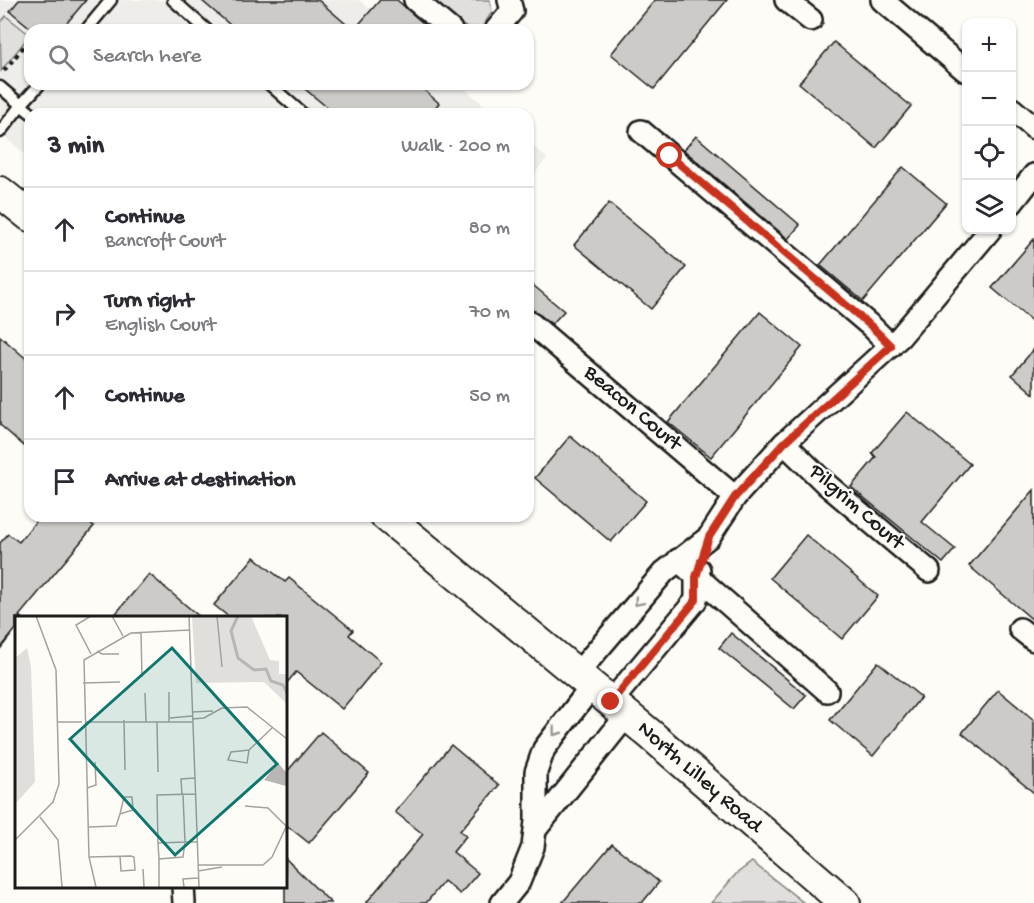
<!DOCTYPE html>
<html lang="en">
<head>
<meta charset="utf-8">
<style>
	body { margin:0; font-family:"Gochi Hand",sans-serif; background:#f7f7f7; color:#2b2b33 }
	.controls { position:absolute; right:18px; top:18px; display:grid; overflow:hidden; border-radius:12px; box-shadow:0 2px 4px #0004 }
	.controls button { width:54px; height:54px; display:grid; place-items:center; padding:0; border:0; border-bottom:2px solid #e1e1e2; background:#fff; color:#2b2b33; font:30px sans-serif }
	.stop { position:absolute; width:18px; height:18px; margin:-14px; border:4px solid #c8321e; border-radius:50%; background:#fff }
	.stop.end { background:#c8321e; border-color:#fff; box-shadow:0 2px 6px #0008 }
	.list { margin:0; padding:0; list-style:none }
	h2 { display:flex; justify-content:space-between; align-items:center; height:78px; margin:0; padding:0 24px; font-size:26px }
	h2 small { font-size:20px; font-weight:400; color:#7c7c81 }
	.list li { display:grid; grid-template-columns:39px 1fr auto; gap:18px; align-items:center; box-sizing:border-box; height:84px; padding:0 24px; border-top:2px solid #e1e1e2 }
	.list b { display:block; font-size:22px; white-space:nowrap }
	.list p { margin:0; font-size:20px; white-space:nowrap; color:#7c7c81 }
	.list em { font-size:20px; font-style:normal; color:#7c7c81 }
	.icon { flex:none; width:33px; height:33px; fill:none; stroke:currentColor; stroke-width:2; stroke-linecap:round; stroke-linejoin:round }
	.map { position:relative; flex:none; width:1034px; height:903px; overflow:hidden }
	.search { position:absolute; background:#fff; box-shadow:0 2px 4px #0004; left:24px; top:24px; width:510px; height:66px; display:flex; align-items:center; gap:15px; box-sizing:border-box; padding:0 21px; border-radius:18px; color:#7c7c81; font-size:22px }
	.panel { position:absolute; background:#fff; box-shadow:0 2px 4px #0004; left:24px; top:108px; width:510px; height:414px; border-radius:18px }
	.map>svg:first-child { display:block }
	.built { fill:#eeede9 }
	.green { fill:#e0dfdb; stroke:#7e7e7c; stroke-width:1.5 }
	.building { fill:#cccbc8; stroke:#1c1c1c; stroke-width:1.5 }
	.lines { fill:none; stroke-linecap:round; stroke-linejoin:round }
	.lane-casing { stroke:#1c1c1c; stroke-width:15 }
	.street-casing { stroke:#1c1c1c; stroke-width:26 }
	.secondary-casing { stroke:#1c1c1c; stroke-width:34 }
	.path { stroke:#1c1c1c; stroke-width:4; stroke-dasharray:4.5 4.5; stroke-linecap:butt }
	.lane { stroke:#fdfcf7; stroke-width:10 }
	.street { stroke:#fdfcf7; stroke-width:21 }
	.secondary { stroke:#fdfcf7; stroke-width:30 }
	.oneway { stroke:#989794 }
	.route { stroke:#c8321e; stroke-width:8 }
	.labels { text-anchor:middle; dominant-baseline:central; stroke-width:4.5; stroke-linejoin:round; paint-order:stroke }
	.street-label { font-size:22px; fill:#1c1c1c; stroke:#fdfcf7 }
	.inset-river { fill:none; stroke:#b7b6b2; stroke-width:3 }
	.inset-road { fill:none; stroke:#a3a29f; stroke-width:1.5 }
	.view { fill:#0f766e; fill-opacity:0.15; stroke:#0f766e; stroke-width:3 }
	.inset-edge { fill:none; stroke:#1c1c1c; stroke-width:3 }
</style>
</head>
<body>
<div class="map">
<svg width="1034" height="903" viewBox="0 0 1034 903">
	<rect width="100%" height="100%" fill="#fdfcf7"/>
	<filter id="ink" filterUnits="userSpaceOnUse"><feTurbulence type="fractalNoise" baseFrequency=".0167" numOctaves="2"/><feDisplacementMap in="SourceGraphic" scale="12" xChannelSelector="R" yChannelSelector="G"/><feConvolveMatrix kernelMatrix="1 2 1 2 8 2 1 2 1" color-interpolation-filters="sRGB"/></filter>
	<g filter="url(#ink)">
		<g class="built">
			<polygon points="0,0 359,0 395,30 30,30 30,84 459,84 495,114 30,114 30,158 0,133"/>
			<polygon points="528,142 547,158 528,182"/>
		</g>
		<g class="green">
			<path d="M429 0H490L492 12 483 26C461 34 445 13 429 0Z"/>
			<polygon points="6,16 30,35 1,71 0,23"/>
			<polygon points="752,862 804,903 711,903 736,874"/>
		</g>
		<g class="building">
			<polygon points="19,0 86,0 61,30 33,30 10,11"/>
			<polygon points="201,0 318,0 353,30 236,30"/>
			<polygon points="380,0 397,0 431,30 354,30"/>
			<polygon points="655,0 727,0 654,89 611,54"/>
			<polygon points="834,42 911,106 876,148 799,83"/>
			<polygon points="299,84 417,84 439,103 430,114 335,114"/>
			<polygon points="696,136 800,225 788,239 684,150"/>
			<polygon points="903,167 946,203 863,301 820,265"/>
			<polygon points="609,203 686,267 651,309 574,245"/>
			<polygon points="1034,239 1034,323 992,288"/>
			<polygon points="528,281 564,311 552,324 528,306"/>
			<polygon points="760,312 802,347 711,457 668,422"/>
			<polygon points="0,336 30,362 30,451 0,425"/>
			<polygon points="1034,349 1034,394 1012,375"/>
			<polygon points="907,412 970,464 922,522 955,549 943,563 851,487 876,457 872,453"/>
			<polygon points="570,436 646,501 611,542 535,478"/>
			<polygon points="1034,490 1034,621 969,566"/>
			<polygon points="40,516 82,516 94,526 19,616 22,618 16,618 16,629 0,649 0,543 8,534 19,542"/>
			<polygon points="806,535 878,596 842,639 770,578"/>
			<polygon points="254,557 285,582 289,578 353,630 349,635 381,662 342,709 296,672 285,685 285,618 230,618 214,605"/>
			<polygon points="149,574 201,618 112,618"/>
			<polygon points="731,633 806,695 794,709 719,648"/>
			<polygon points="878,662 921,697 873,756 830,720"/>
			<polygon points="998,690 1034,720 1034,793 962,733"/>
			<polygon points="321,732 369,773 309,843 285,824 285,774"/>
			<polygon points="451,745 499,785 460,831 466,836 453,852 478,873 460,894 444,881 426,903 366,903 423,834 395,812"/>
			<polygon points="612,844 659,882 642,903 562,903"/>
			<polygon points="285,858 331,903 285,903"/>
		</g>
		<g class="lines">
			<defs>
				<g id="lane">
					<polyline points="173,0 207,30"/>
					<polyline points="86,30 111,0"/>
					<polyline points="269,84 303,114"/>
					<polyline points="0,87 21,105 0,132"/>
					<polyline points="32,114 21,105 40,84"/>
				</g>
				<g id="street">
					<polyline points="415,0 451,30"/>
					<polyline points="786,0 811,20"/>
					<polyline points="882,0 966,71"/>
					<polyline points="496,30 512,11 509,0"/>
					<polyline points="1012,109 1034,128"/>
					<polyline points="641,131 872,327 891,346"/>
					<polyline points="1012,203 1034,175"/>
					<polyline points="528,321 735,497"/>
					<polyline points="784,443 826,484 929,571"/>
					<polyline points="678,560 827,691"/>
					<polyline points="1020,629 1034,640"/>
					<polyline points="577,674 664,572 709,537 735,497 784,443 900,337 990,230"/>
					<polyline points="611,702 696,600 696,577 699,570"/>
					<polyline points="536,829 627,715"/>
					<polyline points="183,886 184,903"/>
					<polyline points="502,903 519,882 533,847 536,821 536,772 544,749 592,686"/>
				</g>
				<g id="secondary">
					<polyline points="0,192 30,216"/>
					<polyline points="386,516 651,735 845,903"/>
				</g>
			</defs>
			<use href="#lane" class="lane-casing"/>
			<use href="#street" class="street-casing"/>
			<use href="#secondary" class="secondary-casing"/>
			<polyline class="path" points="4,71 30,39"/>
			<use href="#lane" class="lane"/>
			<use href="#street" class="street"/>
			<use href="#secondary" class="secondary"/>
		</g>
		<defs><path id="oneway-chevron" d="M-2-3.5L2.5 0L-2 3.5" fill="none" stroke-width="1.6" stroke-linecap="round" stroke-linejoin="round" transform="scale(1.5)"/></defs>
		<g class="oneway">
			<use href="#oneway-chevron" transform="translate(638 602) rotate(130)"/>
			<use href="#oneway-chevron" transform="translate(556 732) rotate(127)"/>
		</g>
	</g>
	<g class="lines" filter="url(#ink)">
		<polyline class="route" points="611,702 696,600 696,577 709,537 735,497 784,443 891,346 872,327 670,156"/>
	</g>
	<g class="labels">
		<g class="street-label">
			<text transform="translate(632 409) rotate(40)">Beacon Court</text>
			<text transform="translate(856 508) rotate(41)">Pilgrim Court</text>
			<text transform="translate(699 778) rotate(41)">North Lilley Road</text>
		</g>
	</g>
	<g transform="translate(15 616)">
		<rect width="272" height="272" fill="#fdfcf7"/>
		<path d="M177 0H236L255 44 264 45V58H271V87L249 66 181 67ZM12 32 16 51 20 166 0 188V42Z" fill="#e0dfdb"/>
		<path d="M263 147 271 156V170L249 164Z" fill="#b7b6b2"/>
		<path class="inset-river" d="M223 0 216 15 223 42 239 54 251 53 256 65 268 69 272 77"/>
		<path class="inset-road" d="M97 0 108 20M174 0 184 271M202 0 207 51M126 16 127 61M82 35 87 38H104M76 38 61 9 76 0M68 67 105 66M154 76V106M130 77 131 106M177 96 198 95M155 102 177 100M177 103 189 102 207 92 232 91 272 123M109 104 110 154M43 106H67M70 106H177M142 106 143 156M234 134 232 147 213 144 216 136ZM234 134 257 112M72 172 81 169 80 146M167 179 166 163 180 162M109 181H117L118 194 105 198ZM230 190 253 192 271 210M25 201 43 224 47 271M73 211 101 210 105 198M0 224 38 186 44 168 41 54 21 0M143 227 142 179 180 178M74 241 116 240 119 241 120 254 106 255 105 240M144 243 143 227 170 226 168 179M183 249H248L257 241 272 209M128 253 129 271M183 255 207 251M81 271 74 241 69 44 116 17 174 14M144 271V243L168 241 170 226H182M169 271 168 263 183 262"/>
		<path class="view" d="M157 32 262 148 160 239 55 123Z"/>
		<rect width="272" height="272" class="inset-edge"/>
	</g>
</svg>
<div class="controls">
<button>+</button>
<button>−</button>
<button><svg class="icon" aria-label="locate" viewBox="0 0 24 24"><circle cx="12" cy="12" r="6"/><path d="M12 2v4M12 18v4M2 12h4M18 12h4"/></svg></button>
<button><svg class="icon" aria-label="layers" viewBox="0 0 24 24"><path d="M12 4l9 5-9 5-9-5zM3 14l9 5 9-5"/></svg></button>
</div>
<div class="stop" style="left:670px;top:156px"></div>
<div class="stop end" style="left:611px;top:702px"></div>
<div class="search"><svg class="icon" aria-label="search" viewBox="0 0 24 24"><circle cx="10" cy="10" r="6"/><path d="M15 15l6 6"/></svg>Search here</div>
<section class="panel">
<h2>3 min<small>Walk · 200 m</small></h2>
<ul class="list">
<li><svg class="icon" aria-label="ahead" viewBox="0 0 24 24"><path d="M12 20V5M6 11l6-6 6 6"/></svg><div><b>Continue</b><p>Bancroft Court</p></div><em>80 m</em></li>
<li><svg class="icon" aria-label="right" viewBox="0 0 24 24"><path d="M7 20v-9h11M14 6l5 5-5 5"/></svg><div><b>Turn right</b><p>English Court</p></div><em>70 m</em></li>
<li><svg class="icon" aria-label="ahead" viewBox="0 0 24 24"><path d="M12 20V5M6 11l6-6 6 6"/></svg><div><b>Continue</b></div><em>50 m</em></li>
<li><svg class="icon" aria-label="arrive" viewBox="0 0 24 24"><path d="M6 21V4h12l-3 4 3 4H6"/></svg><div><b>Arrive at destination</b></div></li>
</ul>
</section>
</div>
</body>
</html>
